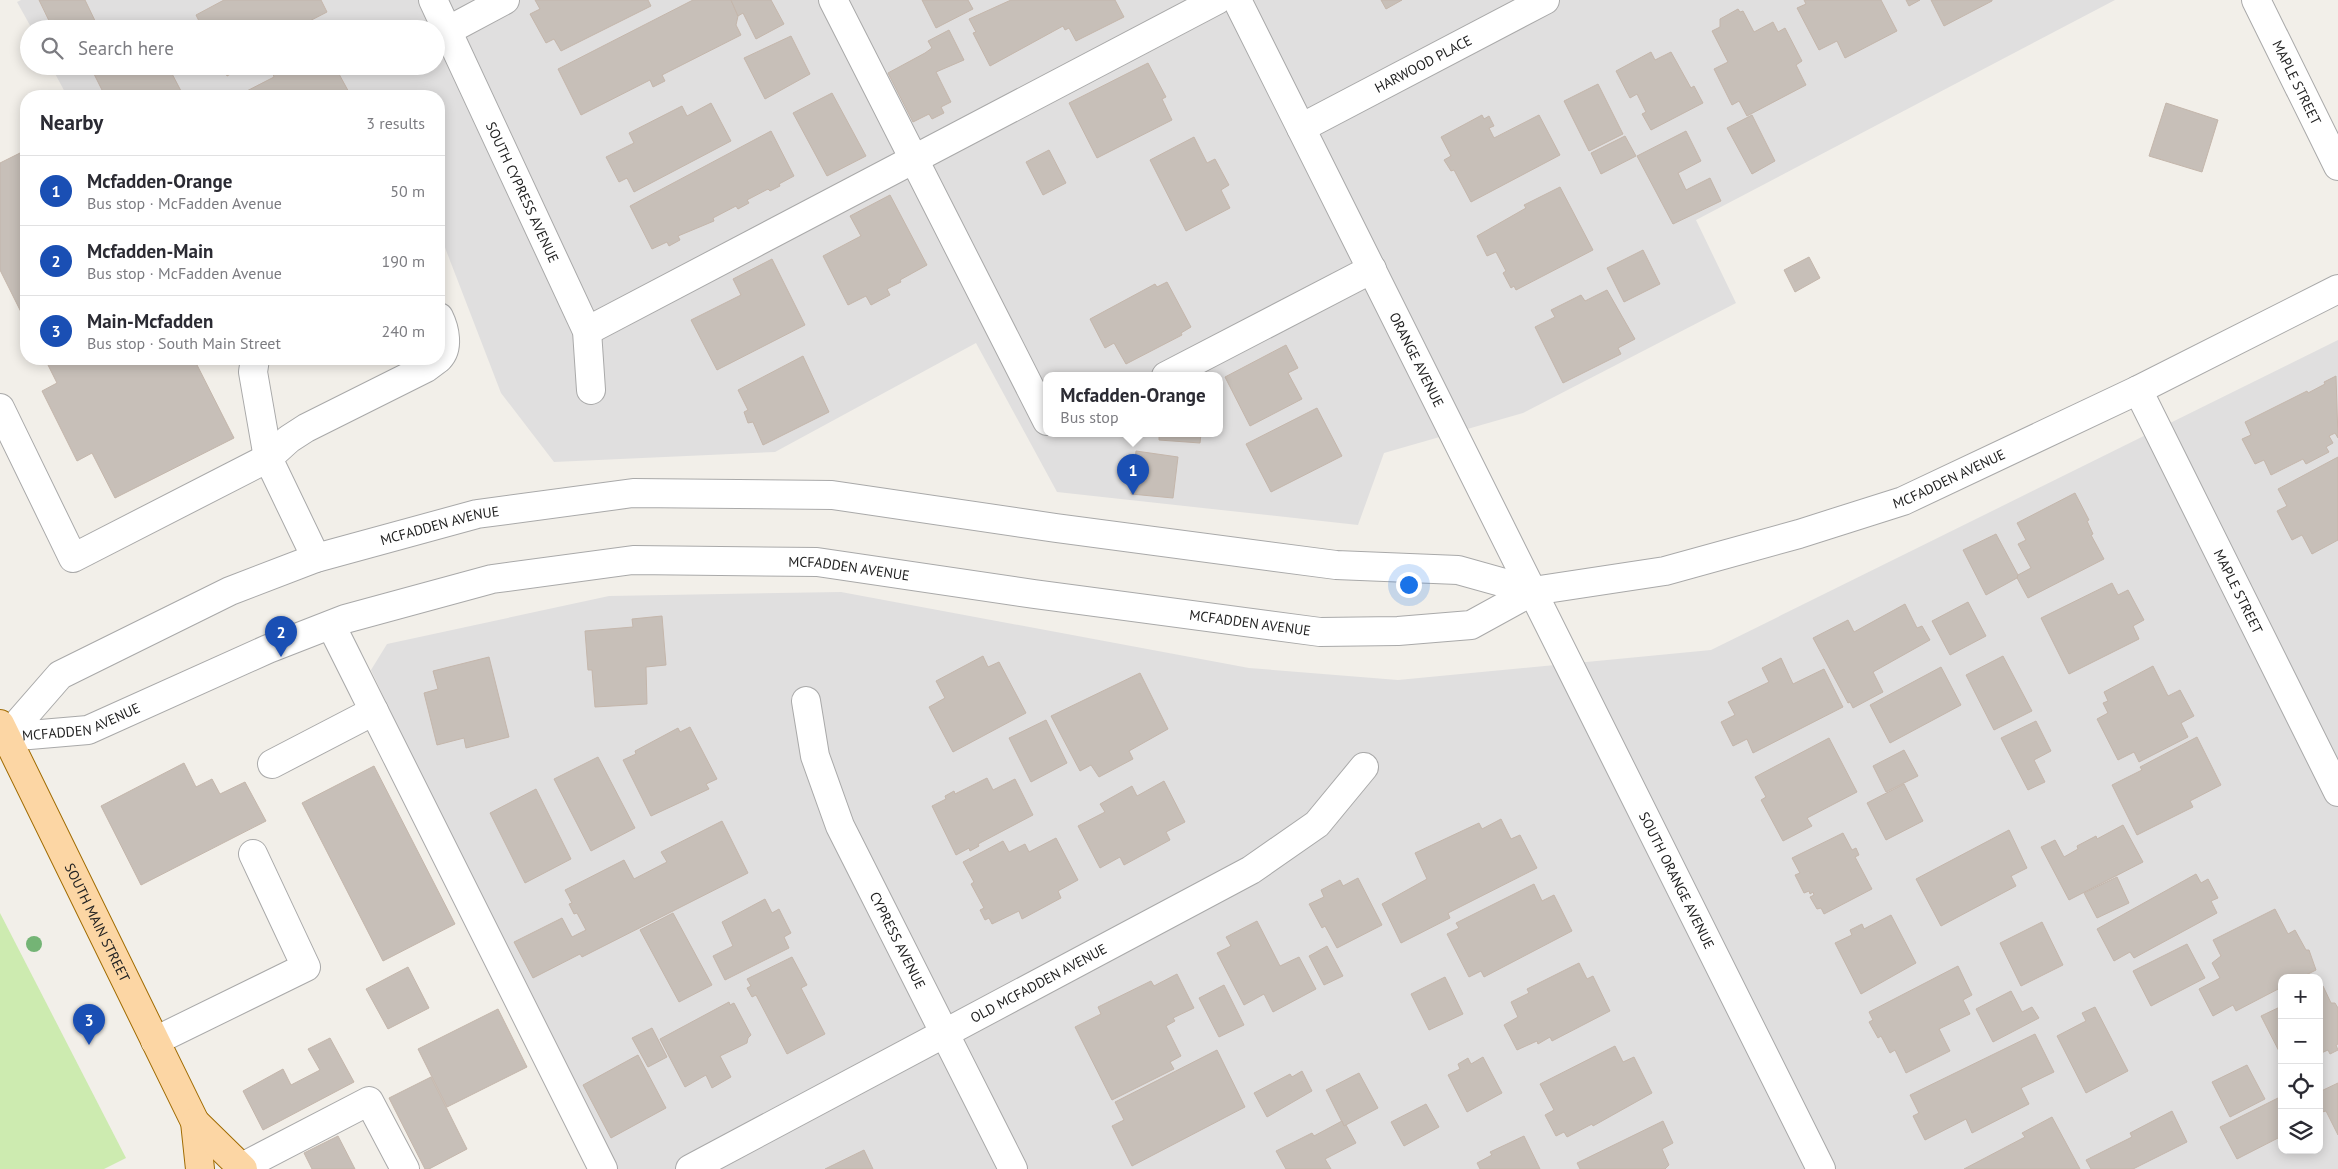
<!DOCTYPE html>
<html lang="en">
<head>
<meta charset="utf-8">
<style>
	body { margin:0; font-family:"PT Sans",sans-serif; background:#f2f2f3; color:#2b2b33 }
	.controls { position:absolute; right:15px; bottom:15px; display:grid; overflow:hidden; border-radius:10px; box-shadow:0 2px 12px #0003 }
	.controls button { width:45px; height:45px; display:grid; place-items:center; padding:0; border:0; border-bottom:1px solid #e1e1e2; background:#fff; color:#2b2b33; font:25px sans-serif }
	.you { position:absolute; left:1408px; top:584px; width:18px; height:18px; margin:-12px; border:4px solid #fff; border-radius:50%; background:#1a73e8; box-shadow:0 0 0 8px #1a73e833 }
	.badge { display:grid; place-items:center; width:32px; height:32px; border-radius:50%; background:#d40000; color:#fff; font-size:16px; font-weight:700 }
	.pin { position:absolute; translate:-50% -41px; filter:drop-shadow(0 1px 2px #0008) }
	.pin::after { content:''; position:absolute; top:26px; width:18px; height:15px; background:inherit; clip-path:polygon(0 0,100% 0,50% 100%) }
	.popup { position:absolute; left:1043px; top:372px; width:180px; height:65px; box-sizing:border-box; display:grid; place-content:center; border-radius:10px; background:#fff; filter:drop-shadow(0 1px 4px #0005); font-size:16px; white-space:nowrap; color:#7c7c81 }
	.popup b { font-size:19px; color:#2b2b33 }
	.popup::after { content:''; position:absolute; left:50%; top:100%; margin-left:-10px; border:10px solid transparent; border-top-color:#fff }
	.list { margin:0; padding:0; list-style:none }
	h2 { display:flex; justify-content:space-between; align-items:center; height:65px; margin:0; padding:0 20px; font-size:21px }
	h2 small { font-size:16px; font-weight:400; color:#7c7c81 }
	.list li { display:grid; grid-template-columns:32px 1fr auto; gap:15px; align-items:center; box-sizing:border-box; height:70px; padding:0 20px; border-top:1px solid #e1e1e2 }
	.list b { display:block; font-size:19px; white-space:nowrap }
	.list p { margin:0; font-size:16px; white-space:nowrap; color:#7c7c81 }
	.list em { font-size:16px; font-style:normal; color:#7c7c81 }
	.icon { flex:none; width:28px; height:28px; fill:none; stroke:currentColor; stroke-width:2; stroke-linecap:round; stroke-linejoin:round }
	.map { position:relative; flex:none; width:2338px; height:1169px; overflow:hidden }
	.search { position:absolute; background:#fff; box-shadow:0 2px 12px #0003; left:20px; top:20px; width:425px; height:55px; display:flex; align-items:center; gap:12px; box-sizing:border-box; padding:0 18px; border-radius:28px; color:#7c7c81; font-size:19px }
	.panel { position:absolute; background:#fff; box-shadow:0 2px 12px #0003; left:20px; top:90px; width:425px; height:275px; border-radius:20px }
	.map>svg:first-child { display:block }
	.residential { fill:#e0dfdf; fill-rule:evenodd }
	.grass { fill:#cdebb0 }
	.building { fill:#c7bfb8; stroke:#c4b6ab }
	.lines { fill:none; stroke-linecap:round; stroke-linejoin:round }
	.minor-casing { stroke:#a9a9a9; stroke-width:30 }
	.major-casing { stroke:#a06b00; stroke-width:30 }
	.minor { stroke:#fff; stroke-width:28 }
	.major { stroke:#fcd6a4; stroke-width:28 }
	.tree { fill:#74b475 }
	.labels { text-anchor:middle; dominant-baseline:central; stroke-width:4; stroke-linejoin:round; paint-order:stroke }
	.street-label { font-size:14px; fill:#222; stroke:#fff }
</style>
</head>
<body>
<div class="map">
<svg width="2338" height="1169" viewBox="0 0 2338 1169">
	<rect width="100%" height="100%" fill="#f2efe9"/>
	<g class="residential">
		<path d="M21 0H2115L1696 220 1736 303 1523 413 1384 453 1358 525 1057 492 976 343 775 452 554 462 501 393 439 232V96H67L51 66H436V29H32L17 2ZM1047 376H1219V434H1047Z"/>
		<path d="M2338 340V1169H606L371 670 387 644 609 596 841 592 1249 668 1398 680 1711 650ZM2282 978H2319V1150H2282Z"/>
	</g>
	<polygon class="grass" points="0,913 126,1158 104,1169 0,1169"/>
	<g class="building">
		<polygon points="39,0 85,0 99,29 53,29"/>
		<polygon points="224,0 321,0 327,12 294,29 203,29 196,15"/>
		<polygon points="535,0 648,0 651,6 561,51 554,39 546,43 530,14 540,9"/>
		<polygon points="693,0 731,0 738,16 736,25 741,35 662,75 665,81 653,87 650,80 581,115 558,69"/>
		<polygon points="731,0 771,0 784,24 756,39 743,13 738,16"/>
		<polygon points="922,0 968,0 973,9 936,28"/>
		<polygon points="1011,0 1115,0 1124,17 1076,41 1069,28 1065,30 1063,26 990,66 973,33 976,32 969,19"/>
		<polygon points="1381,0 1402,0 1386,9"/>
		<polygon points="1804,0 1881,0 1897,31 1845,58 1837,41 1819,50 1797,8 1806,4"/>
		<polygon points="1906,0 1920,0 1909,6"/>
		<polygon points="1931,0 1992,0 1992,1 1944,26"/>
		<polygon points="1738,9 1740,12 1743,11 1754,32 1773,22 1778,32 1785,28 1802,61 1796,65 1806,85 1747,116 1739,101 1732,105 1714,69 1728,62 1712,31 1720,27 1720,19"/>
		<polygon points="949,30 964,60 936,72 951,102 941,107 944,113 932,119 929,114 913,122 888,73 925,53 932,48 928,41"/>
		<polygon points="791,36 810,74 765,99 744,58"/>
		<polygon points="1651,52 1655,60 1671,52 1691,88 1694,86 1703,103 1651,130 1642,114 1646,112 1637,94 1630,98 1616,71"/>
		<polygon points="1148,63 1166,97 1162,99 1172,120 1097,158 1069,103"/>
		<polygon points="99,66 168,66 181,91 179,92 181,96 105,96 92,70"/>
		<polygon points="222,66 245,66 227,76"/>
		<polygon points="289,66 339,66 342,72 339,74 351,96 242,96 241,94 274,77 273,74"/>
		<polygon points="1598,84 1623,134 1589,151 1564,101"/>
		<polygon points="832,93 866,156 827,176 793,113"/>
		<polygon points="711,103 731,141 634,192 627,178 619,182 606,157 634,143 629,133 682,106 687,116"/>
		<polygon points="2166,103 2218,120 2202,172 2149,156"/>
		<polygon points="1482,115 1484,119 1489,116 1494,126 1489,128 1494,138 1539,115 1560,155 1471,202 1454,170 1451,171 1444,160 1451,156 1441,137"/>
		<polygon points="1752,115 1775,161 1752,174 1727,128"/>
		<polygon points="771,131 794,176 779,184 780,186 770,191 768,189 747,200 749,203 738,209 736,206 713,218 714,221 678,236 680,240 669,246 667,242 652,249 630,206"/>
		<polygon points="1686,131 1701,161 1678,173 1686,190 1710,178 1721,201 1673,224 1637,156"/>
		<polygon points="1625,136 1636,156 1601,174 1591,153"/>
		<polygon points="1194,137 1207,163 1215,159 1229,185 1221,190 1230,208 1186,231 1150,160"/>
		<polygon points="26,150 26,322 0,270 0,163"/>
		<polygon points="1049,150 1066,183 1043,195 1026,162"/>
		<polygon points="1560,187 1593,250 1516,290 1514,286 1511,288 1503,273 1506,271 1496,252 1487,256 1477,236 1526,208 1524,205"/>
		<polygon points="890,195 927,265 900,280 901,282 887,289 890,295 871,305 866,296 848,305 823,256 861,236 850,216"/>
		<polygon points="1643,250 1660,284 1624,302 1607,268"/>
		<polygon points="1809,257 1820,278 1795,292 1784,270"/>
		<polygon points="772,259 805,325 717,370 691,320 741,295 733,279"/>
		<polygon points="1167,282 1191,327 1181,333 1182,335 1126,364 1114,343 1105,348 1090,319 1155,284 1157,287"/>
		<polygon points="1607,290 1635,339 1618,348 1621,354 1563,383 1535,327 1555,317 1551,310 1581,295 1585,301"/>
		<polygon points="1286,345 1298,368 1288,373 1302,399 1250,426 1225,377"/>
		<polygon points="803,356 829,412 763,445 753,422 748,423 744,412 748,410 738,390"/>
		<polygon points="45,359 194,359 234,438 115,498 92,453 77,461 42,391 57,383"/>
		<polygon points="2336,376 2338,438 2335,433 2329,436 2333,443 2326,447 2329,452 2306,464 2303,459 2271,475 2264,460 2255,464 2242,439 2251,435 2245,422 2307,391 2308,393 2325,384 2324,382"/>
		<polygon points="1317,408 1342,456 1271,492 1246,444"/>
		<polygon points="1159,434 1201,434 1200,443 1159,440"/>
		<polygon points="1136,451 1178,457 1173,498 1131,494"/>
		<polygon points="2338,457 2338,540 2312,554 2302,535 2292,540 2277,511 2287,506 2278,489"/>
		<polygon points="2075,493 2089,520 2087,521 2093,534 2091,535 2104,559 2028,598 2016,576 2031,568 2018,544 2026,540 2017,523"/>
		<polygon points="1996,534 2018,575 2017,578 1986,595 1963,550"/>
		<polygon points="2112,583 2118,595 2128,590 2144,620 2133,626 2139,639 2069,674 2041,618"/>
		<polygon points="1968,602 1986,636 1950,655 1932,621"/>
		<polygon points="1905,604 1917,628 1922,626 1930,640 1873,672 1883,692 1853,708 1850,702 1848,703 1813,638 1848,620 1854,632"/>
		<polygon points="662,616 666,665 646,667 647,704 595,707 592,670 588,670 585,631 633,627 632,619"/>
		<polygon points="983,656 988,667 999,662 1026,713 953,752 929,707 945,698 936,681"/>
		<polygon points="2003,656 2032,711 1994,730 1966,675"/>
		<polygon points="489,657 509,737 466,748 464,738 437,745 424,693 438,689 433,671"/>
		<polygon points="1781,658 1793,684 1824,669 1843,707 1753,753 1747,739 1733,746 1721,722 1735,715 1728,702 1769,682 1762,668"/>
		<polygon points="2153,666 2168,696 2180,690 2194,716 2181,723 2188,737 2139,762 2134,752 2118,760 2097,719 2108,713 2103,703 2108,701 2104,692"/>
		<polygon points="1941,667 1961,705 1890,743 1870,705"/>
		<polygon points="1140,673 1168,729 1129,751 1133,759 1099,777 1091,765 1080,771 1051,716"/>
		<polygon points="1046,720 1067,763 1031,782 1009,738"/>
		<polygon points="2036,721 2051,751 2034,760 2045,782 2028,790 2001,738"/>
		<polygon points="690,727 717,779 706,784 709,789 651,816 623,760 636,754 635,751 678,728 680,732"/>
		<polygon points="2197,737 2221,785 2190,801 2193,807 2137,835 2112,785 2142,770 2140,767"/>
		<polygon points="1829,738 1857,792 1807,818 1812,826 1783,841 1761,800 1766,797 1755,777"/>
		<polygon points="1904,750 1918,776 1886,792 1873,766"/>
		<polygon points="598,757 635,828 591,851 554,779"/>
		<polygon points="184,763 196,787 212,779 220,794 245,782 266,821 141,885 101,806"/>
		<polygon points="374,766 455,924 383,961 302,803"/>
		<polygon points="987,778 993,790 1015,779 1033,815 978,844 979,846 970,851 969,848 956,855 932,806 946,799 945,796 954,791 955,794"/>
		<polygon points="1164,781 1185,822 1166,832 1170,840 1124,865 1120,857 1100,868 1078,826 1105,812 1100,804 1132,786 1137,796"/>
		<polygon points="1904,784 1923,821 1886,840 1867,803"/>
		<polygon points="536,789 571,859 525,883 490,813"/>
		<polygon points="1501,819 1511,839 1520,835 1537,868 1448,913 1450,918 1401,943 1382,904 1427,879 1415,853 1479,823 1482,829"/>
		<polygon points="722,821 748,873 582,957 580,954 533,978 514,942 562,918 572,937 586,930 577,913 574,914 569,904 572,903 565,890 624,860 634,879 667,862 661,852"/>
		<polygon points="2123,825 2143,862 2069,900 2041,847 2055,840 2064,857 2078,849 2077,846 2096,836 2097,839"/>
		<polygon points="2009,830 2027,868 2011,876 2016,886 1941,926 1916,879"/>
		<polygon points="1843,833 1852,850 1856,848 1859,855 1855,857 1872,889 1824,914 1821,908 1817,909 1810,897 1814,895 1813,892 1810,894 1809,891 1804,893 1795,875 1800,873 1792,858"/>
		<polygon points="1056,838 1078,880 1058,891 1061,898 1022,919 1019,911 992,924 989,918 985,920 980,910 984,908 971,884 974,882 963,862 1003,841 1009,852 1025,844 1029,852"/>
		<polygon points="2196,874 2201,883 2208,879 2218,898 2211,901 2217,913 2134,958 2130,952 2114,961 2097,929"/>
		<polygon points="2117,877 2129,903 2097,918 2084,893"/>
		<polygon points="1358,878 1382,925 1337,948 1325,926 1322,928 1309,904 1324,897 1321,890 1340,880 1343,886"/>
		<polygon points="1534,884 1542,901 1554,895 1572,931 1484,977 1481,971 1469,977 1447,934 1459,928 1456,923"/>
		<polygon points="765,899 772,913 779,909 791,933 784,937 789,948 725,980 713,956 733,946 722,922"/>
		<polygon points="2275,909 2288,934 2295,930 2306,950 2309,950 2316,970 2300,978 2282,978 2282,987 2236,1011 2233,1005 2213,1016 2199,989 2220,978 2212,963 2221,956 2213,940"/>
		<polygon points="673,913 712,985 679,1002 640,930"/>
		<polygon points="1891,915 1916,963 1861,994 1835,943 1852,935 1850,930 1862,924 1864,929"/>
		<polygon points="1257,921 1280,966 1299,957 1316,989 1273,1012 1264,994 1244,1005 1217,953 1231,946 1226,937"/>
		<polygon points="2042,922 2063,965 2021,986 2000,943"/>
		<polygon points="2187,944 2205,978 2151,1006 2133,971"/>
		<polygon points="1327,946 1343,976 1324,985 1309,956"/>
		<polygon points="792,957 807,985 801,988 825,1034 787,1054 756,995 752,997 747,988 751,986 747,979"/>
		<polygon points="1579,963 1587,979 1593,976 1610,1011 1552,1041 1550,1037 1538,1044 1537,1041 1517,1050 1504,1025 1518,1017 1511,1002 1529,993 1527,989"/>
		<polygon points="1958,966 1972,995 1963,1000 1970,1014 1939,1029 1950,1051 1906,1073 1895,1050 1890,1053 1881,1036 1878,1038 1869,1022 1873,1020 1869,1012"/>
		<polygon points="408,967 429,1008 388,1029 366,989"/>
		<polygon points="1177,974 1194,1008 1173,1018 1175,1021 1166,1026 1181,1056 1170,1062 1174,1069 1112,1100 1075,1027 1101,1014 1098,1007 1151,981 1154,986"/>
		<polygon points="1445,977 1463,1014 1429,1030 1411,994"/>
		<polygon points="1224,985 1244,1025 1219,1037 1199,998"/>
		<polygon points="2323,986 2331,1003 2335,1003 2338,1008 2338,1044 2336,1045 2338,1050 2330,1054 2328,1050 2319,1054 2319,987"/>
		<polygon points="2011,991 2022,1012 2032,1007 2039,1018 1993,1042 1976,1009"/>
		<polygon points="729,1002 730,1005 734,1003 751,1035 748,1038 747,1043 720,1056 731,1077 712,1088 706,1075 685,1087 660,1039"/>
		<polygon points="2282,1006 2282,1057 2261,1016"/>
		<polygon points="2095,1007 2128,1071 2086,1093 2057,1036 2086,1021 2082,1013"/>
		<polygon points="498,1009 527,1067 447,1107 418,1049"/>
		<polygon points="652,1028 667,1057 648,1067 632,1038"/>
		<polygon points="2035,1034 2054,1072 2021,1088 2029,1104 1972,1133 1966,1119 1925,1140 1913,1116 1919,1113 1910,1095"/>
		<polygon points="330,1038 354,1082 263,1130 243,1091 283,1069 291,1085 320,1070 308,1049"/>
		<polygon points="1615,1046 1623,1062 1634,1057 1652,1093 1593,1126 1592,1124 1567,1137 1564,1132 1556,1136 1545,1115 1554,1110 1540,1084"/>
		<polygon points="1217,1050 1245,1107 1132,1166 1112,1126 1124,1120 1115,1102"/>
		<polygon points="638,1055 666,1108 611,1138 583,1085"/>
		<polygon points="1483,1057 1502,1093 1467,1112 1448,1075 1460,1069 1458,1064 1468,1058 1471,1064"/>
		<polygon points="2247,1065 2265,1099 2230,1117 2212,1082"/>
		<polygon points="1302,1071 1312,1091 1267,1117 1254,1093 1290,1074 1292,1077"/>
		<polygon points="1359,1073 1378,1108 1344,1126 1326,1090"/>
		<polygon points="431,1077 467,1149 429,1169 425,1169 389,1098"/>
		<polygon points="2338,1083 2338,1135 2326,1111 2322,1112 2319,1106 2319,1092"/>
		<polygon points="2282,1096 2282,1140 2280,1137 2237,1159 2220,1127"/>
		<polygon points="1426,1104 1439,1127 1404,1146 1391,1122"/>
		<polygon points="2172,1111 2187,1142 2133,1169 2091,1169 2086,1160 2132,1137 2130,1133"/>
		<polygon points="2052,1117 2080,1169 1964,1169 2025,1137 2022,1133"/>
		<polygon points="1342,1121 1344,1126 1346,1125 1356,1143 1325,1159 1331,1169 1286,1169 1276,1151 1312,1133 1314,1136"/>
		<polygon points="1663,1121 1673,1143 1662,1149 1669,1165 1665,1169 1580,1169 1577,1163"/>
		<polygon points="338,1136 355,1169 312,1169 304,1153"/>
		<polygon points="1524,1136 1540,1169 1480,1169 1477,1163 1492,1155 1490,1152"/>
		<polygon points="864,1150 873,1169 825,1169"/>
	</g>
	<g class="lines">
		<defs>
			<g id="minor">
				<path id="s1" d="M433 0 587 331 591 390"/>
				<polyline points="833,0 1047,421"/>
				<path id="s2" d="M1237 0 1821 1169"/>
				<path id="s3" d="M2256 0 2338 166"/>
				<polyline points="447,31 505,0"/>
				<path id="s4" d="M1301 128 1545 0"/>
				<path d="M439 317C445 329 449 348 439 358"/>
				<polyline points="587,331 1217,0"/>
				<polyline points="255,359 253,372 268,458"/>
				<polyline points="1166,376 1372,269"/>
				<path id="s5" d="M2138 390 2338 792"/>
				<polyline points="0,408 73,558 268,458 316,558"/>
				<polyline points="268,458 289,439 306,428 426,368 438,359"/>
				<polyline points="331,625 603,1169"/>
				<path id="s6" d="M806 701 815 756 840 826 1013 1169"/>
				<path id="s7" d="M6 737 60 675 230 591 316 558 477 514 633 493 832 495 1056 528 1336 565 1458 570 1533 591"/>
				<path id="s8" d="M0 740 6 737 88 730 268 649 345 619 492 579 633 560 817 562 1034 594 1320 632 1398 631 1471 625 1533 591 1665 571 1799 534 1903 501 2138 390 2338 289"/>
				<polyline points="272,764 374,711"/>
				<polyline points="155,1041 306,967 253,854"/>
				<polyline points="242,1167 369,1101 405,1169"/>
				<path id="s9" d="M690 1169 1251 870 1317 824 1364 767"/>
			</g>
			<g id="major">
				<path id="s10" d="M0 724 195 1122 200 1169"/>
				<polyline points="195,1122 243,1169"/>
			</g>
		</defs>
		<use href="#minor" class="minor-casing"/>
		<use href="#major" class="major-casing"/>
		<use href="#minor" class="minor"/>
		<use href="#major" class="major"/>
	</g>
	<circle class="tree" cx="34" cy="944" r="8"/>
	<g class="labels">
		<g class="street-label">
			<text stroke="none"><textPath href="#s4" startOffset="138">HARWOOD PLACE</textPath></text>
			<text stroke="none"><textPath href="#s3" startOffset="92">MAPLE STREET</textPath></text>
			<text stroke="none"><textPath href="#s1" startOffset="212">SOUTH CYPRESS AVENUE</textPath></text>
			<text stroke="none"><textPath href="#s2" startOffset="402">ORANGE AVENUE</textPath></text>
			<text stroke="none"><textPath href="#s8" startOffset="2010">MCFADDEN AVENUE</textPath></text>
			<text stroke="none"><textPath href="#s7" startOffset="492">MCFADDEN AVENUE</textPath></text>
			<text stroke="none"><textPath href="#s8" startOffset="880">MCFADDEN AVENUE</textPath></text>
			<text stroke="none"><textPath href="#s5" startOffset="225">MAPLE STREET</textPath></text>
			<text stroke="none"><textPath href="#s8" startOffset="1285">MCFADDEN AVENUE</textPath></text>
			<text stroke="none"><textPath href="#s8" startOffset="84">MCFADDEN AVENUE</textPath></text>
			<text stroke="none"><textPath href="#s2" startOffset="984">SOUTH ORANGE AVENUE</textPath></text>
			<text stroke="none"><textPath href="#s10" startOffset="221">SOUTH MAIN STREET</textPath></text>
			<text stroke="none"><textPath href="#s6" startOffset="258">CYPRESS AVENUE</textPath></text>
			<text stroke="none"><textPath href="#s9" startOffset="395">OLD MCFADDEN AVENUE</textPath></text>
		</g>
	</g>
</svg>
<div class="controls">
<button>+</button>
<button>−</button>
<button><svg class="icon" aria-label="locate" viewBox="0 0 24 24"><circle cx="12" cy="12" r="6"/><path d="M12 2v4M12 18v4M2 12h4M18 12h4"/></svg></button>
<button><svg class="icon" aria-label="layers" viewBox="0 0 24 24"><path d="M12 4l9 5-9 5-9-5zM3 14l9 5 9-5"/></svg></button>
</div>
<div class="you"></div>
<div class="pin badge" style="left:1133px;top:495px;background:#1a4fb4">1</div>
<div class="popup"><b>Mcfadden-Orange</b>Bus stop</div>
<div class="pin badge" style="left:281px;top:657px;background:#1a4fb4">2</div>
<div class="pin badge" style="left:89px;top:1045px;background:#1a4fb4">3</div>
<div class="search"><svg class="icon" aria-label="search" viewBox="0 0 24 24"><circle cx="10" cy="10" r="6"/><path d="M15 15l6 6"/></svg>Search here</div>
<section class="panel">
<h2>Nearby<small>3 results</small></h2>
<ul class="list">
<li><span class="badge" style="background:#1a4fb4">1</span><div><b>Mcfadden-Orange</b><p>Bus stop · McFadden Avenue</p></div><em>50 m</em></li>
<li><span class="badge" style="background:#1a4fb4">2</span><div><b>Mcfadden-Main</b><p>Bus stop · McFadden Avenue</p></div><em>190 m</em></li>
<li><span class="badge" style="background:#1a4fb4">3</span><div><b>Main-Mcfadden</b><p>Bus stop · South Main Street</p></div><em>240 m</em></li>
</ul>
</section>
</div>
</body>
</html>
